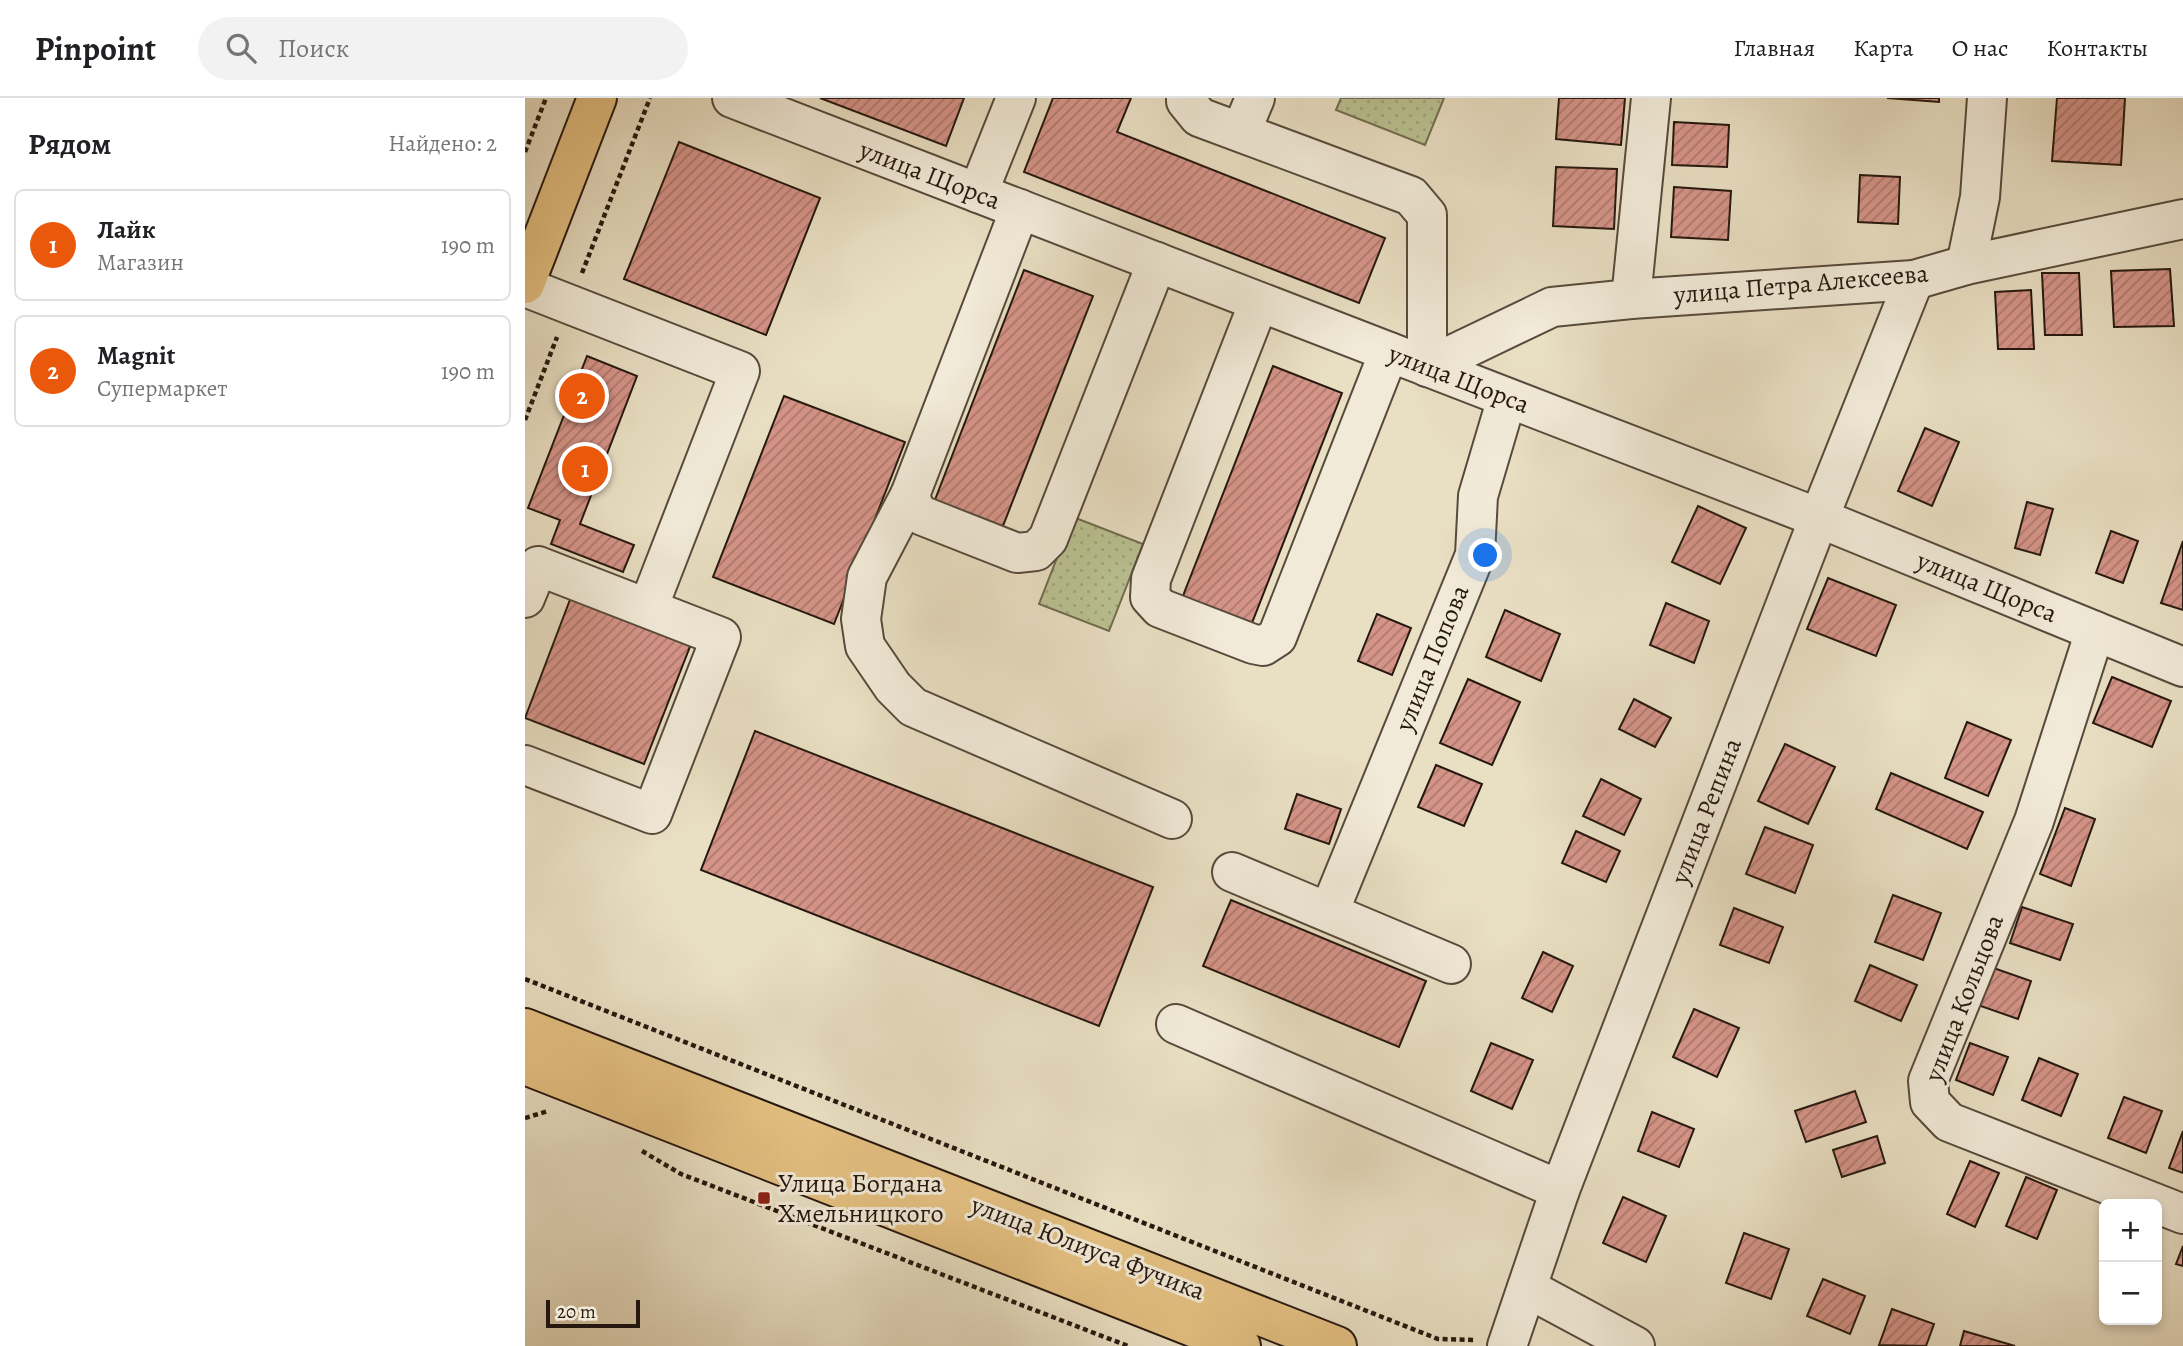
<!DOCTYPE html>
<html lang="ru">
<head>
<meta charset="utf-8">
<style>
	body { margin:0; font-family:Alegreya,serif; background:#f2f2f2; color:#202124 }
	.controls { position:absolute; right:21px; bottom:21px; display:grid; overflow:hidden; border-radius:10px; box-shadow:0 4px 10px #0003 }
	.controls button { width:63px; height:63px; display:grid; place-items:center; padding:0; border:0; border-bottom:2px solid #e0e0e0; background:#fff; color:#202124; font:35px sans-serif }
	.scale { position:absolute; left:21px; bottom:18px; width:94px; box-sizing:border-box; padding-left:7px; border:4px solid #26180f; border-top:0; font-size:19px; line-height:24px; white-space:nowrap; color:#26180f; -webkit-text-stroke:5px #f1ead8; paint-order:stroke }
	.you { position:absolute; left:961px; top:458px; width:24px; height:24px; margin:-18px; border:5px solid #fff; border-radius:50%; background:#1a73e8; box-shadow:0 0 0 10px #1a73e833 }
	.badge { display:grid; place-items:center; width:46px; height:46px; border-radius:50%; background:#ea580c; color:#fff; font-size:23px; font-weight:700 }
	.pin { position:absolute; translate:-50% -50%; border:4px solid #fff; box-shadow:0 2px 7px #0006 }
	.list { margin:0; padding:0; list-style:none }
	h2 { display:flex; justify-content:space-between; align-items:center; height:91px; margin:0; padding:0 28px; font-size:30px }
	h2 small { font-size:23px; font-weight:400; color:#757577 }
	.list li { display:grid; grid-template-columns:46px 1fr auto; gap:21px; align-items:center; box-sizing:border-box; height:112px; margin:0 14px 14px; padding:0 14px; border:2px solid #e0e0e0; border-radius:10px }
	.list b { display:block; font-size:26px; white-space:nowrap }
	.list p { margin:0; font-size:23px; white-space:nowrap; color:#757577 }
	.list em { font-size:23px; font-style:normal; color:#757577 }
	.icon { flex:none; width:38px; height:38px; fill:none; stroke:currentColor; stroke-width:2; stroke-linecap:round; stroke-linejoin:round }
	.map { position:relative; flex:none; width:1658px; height:1248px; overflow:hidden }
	header { display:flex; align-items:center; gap:42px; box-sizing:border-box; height:98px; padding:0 35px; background:#fff; border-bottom:2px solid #e0e0e0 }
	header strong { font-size:33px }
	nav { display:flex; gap:38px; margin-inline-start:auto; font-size:24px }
	.search { width:490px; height:63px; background:#f2f2f2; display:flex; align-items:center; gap:18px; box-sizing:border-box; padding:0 24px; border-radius:38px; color:#757577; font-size:26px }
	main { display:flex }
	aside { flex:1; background:#fff }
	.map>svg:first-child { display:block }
	.park { fill:url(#park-dots); stroke:#706c50; stroke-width:2 }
	.building { fill:url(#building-hatch); stroke:#26180f; stroke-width:2 }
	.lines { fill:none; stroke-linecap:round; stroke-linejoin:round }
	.minor-casing { stroke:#574a3c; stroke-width:42 }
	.major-casing { stroke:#26180f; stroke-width:42 }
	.path { stroke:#26180f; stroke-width:4.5; stroke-dasharray:5 3.5; stroke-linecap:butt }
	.minor { stroke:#f1ead8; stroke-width:38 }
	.major { stroke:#e4c082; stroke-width:38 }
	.poi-dot { fill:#8f2418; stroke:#f1ead8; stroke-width:2.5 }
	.labels { text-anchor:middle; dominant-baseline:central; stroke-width:6; stroke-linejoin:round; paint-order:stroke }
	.street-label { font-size:26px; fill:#26180f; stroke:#f1ead8 }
	.poi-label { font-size:26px; fill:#26180f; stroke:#f1ead8; text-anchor:start }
</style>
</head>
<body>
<header>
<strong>Pinpoint</strong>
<div class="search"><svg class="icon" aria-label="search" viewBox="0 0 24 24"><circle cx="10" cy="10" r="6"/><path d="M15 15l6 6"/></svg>Поиск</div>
<nav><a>Главная</a><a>Карта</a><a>О нас</a><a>Контакты</a></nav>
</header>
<main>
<aside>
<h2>Рядом<small>Найдено: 2</small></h2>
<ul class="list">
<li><span class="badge">1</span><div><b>Лайк</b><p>Магазин</p></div><em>190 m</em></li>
<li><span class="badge">2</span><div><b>Magnit</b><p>Супермаркет</p></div><em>190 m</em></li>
</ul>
</aside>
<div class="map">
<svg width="1658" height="1248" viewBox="0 0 1658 1248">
	<defs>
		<pattern id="park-dots" width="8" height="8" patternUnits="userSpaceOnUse" patternTransform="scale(1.75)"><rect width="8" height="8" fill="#bac192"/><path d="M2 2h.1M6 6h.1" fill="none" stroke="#a0a57d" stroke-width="1.8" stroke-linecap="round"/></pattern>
		<pattern id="building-hatch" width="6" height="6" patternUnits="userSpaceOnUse" patternTransform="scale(1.75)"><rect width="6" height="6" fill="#d59488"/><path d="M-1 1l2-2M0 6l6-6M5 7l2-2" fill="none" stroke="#ad786e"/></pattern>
	</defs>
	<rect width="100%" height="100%" fill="#e9dfc3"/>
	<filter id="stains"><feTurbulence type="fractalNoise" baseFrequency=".00286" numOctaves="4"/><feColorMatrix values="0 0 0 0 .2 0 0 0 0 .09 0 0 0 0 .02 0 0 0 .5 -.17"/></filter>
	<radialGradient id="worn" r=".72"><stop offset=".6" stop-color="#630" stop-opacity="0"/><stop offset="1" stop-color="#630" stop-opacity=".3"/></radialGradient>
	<g class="park">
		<polygon points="816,0 919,0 900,47 811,12"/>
		<polygon points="548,419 618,446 584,533 514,506"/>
	</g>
	<g class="building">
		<polygon points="295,0 439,0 421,48"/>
		<polygon points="528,0 606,0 592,34 860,140 834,205 499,74"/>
		<polygon points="1034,0 1100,0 1096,47 1031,41"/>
		<polygon points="1362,0 1414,0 1414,4"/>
		<polygon points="1532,0 1600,0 1596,67 1527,63"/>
		<polygon points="1149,24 1204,27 1202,69 1147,67"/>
		<polygon points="154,44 295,100 241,237 99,181"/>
		<polygon points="1031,69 1092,71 1089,131 1028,128"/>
		<polygon points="1335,77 1375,79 1373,126 1333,124"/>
		<polygon points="1149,89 1206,93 1203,142 1146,139"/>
		<polygon points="1645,171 1649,228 1589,229 1586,173"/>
		<polygon points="499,172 568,198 476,433 408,407"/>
		<polygon points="1517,175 1554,175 1557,237 1520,237"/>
		<polygon points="1506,192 1509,251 1473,251 1470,194"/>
		<polygon points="62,258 112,278 55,426 109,447 98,474 26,446 35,422 3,410"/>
		<polygon points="748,268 817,295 725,530 656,503"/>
		<polygon points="259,298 380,344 309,526 188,479"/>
		<polygon points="1400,330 1434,344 1407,408 1373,393"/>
		<polygon points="1502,404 1528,411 1515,457 1490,450"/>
		<polygon points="1173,408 1221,430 1195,486 1147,464"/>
		<polygon points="1586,433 1613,443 1598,485 1571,475"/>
		<polygon points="1658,443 1658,512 1636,505"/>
		<polygon points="1303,480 1371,507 1351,558 1282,531"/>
		<polygon points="46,499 166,546 119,666 0,620"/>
		<polygon points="1141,505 1184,523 1169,565 1125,547"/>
		<polygon points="980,512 1035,536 1016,583 961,559"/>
		<polygon points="852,516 886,530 867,577 833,563"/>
		<polygon points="1587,579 1646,603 1627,649 1568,625"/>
		<polygon points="943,581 995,604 967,667 915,645"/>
		<polygon points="1109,601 1146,620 1130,649 1094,631"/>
		<polygon points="1442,624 1486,642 1463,698 1420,680"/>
		<polygon points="230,633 628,789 574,928 176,772"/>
		<polygon points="1260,646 1310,669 1283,726 1233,703"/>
		<polygon points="911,667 957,686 939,728 893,709"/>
		<polygon points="1366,675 1458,714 1442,751 1351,711"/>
		<polygon points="1076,681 1116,701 1099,737 1058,718"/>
		<polygon points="772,696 816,711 804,746 760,731"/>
		<polygon points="1540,710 1570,721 1546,788 1515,776"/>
		<polygon points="1240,729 1288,747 1270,795 1221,776"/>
		<polygon points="1051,733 1095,753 1081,784 1037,765"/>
		<polygon points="1368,797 1416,815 1398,862 1350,844"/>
		<polygon points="706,802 901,883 874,949 678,868"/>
		<polygon points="1497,809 1548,826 1535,862 1485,845"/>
		<polygon points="1209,810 1258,829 1244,865 1195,847"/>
		<polygon points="1018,854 1048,868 1027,914 997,900"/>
		<polygon points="1345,867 1392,887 1376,923 1330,903"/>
		<polygon points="1460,867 1506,883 1493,921 1447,905"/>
		<polygon points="1169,911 1214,930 1192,979 1148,959"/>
		<polygon points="966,945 1008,962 987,1011 946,993"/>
		<polygon points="1445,945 1483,959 1468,997 1431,982"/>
		<polygon points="1514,960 1553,976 1536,1018 1497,1002"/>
		<polygon points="1330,993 1341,1024 1281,1044 1270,1013"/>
		<polygon points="1599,999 1637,1013 1621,1055 1583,1040"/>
		<polygon points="1127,1014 1169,1031 1154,1069 1113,1053"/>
		<polygon points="1658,1033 1658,1075 1644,1070"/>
		<polygon points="1352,1038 1360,1065 1317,1079 1308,1052"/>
		<polygon points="1445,1063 1474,1075 1450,1129 1422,1116"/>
		<polygon points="1501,1079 1532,1092 1512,1141 1481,1128"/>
		<polygon points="1098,1099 1141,1118 1121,1164 1078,1145"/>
		<polygon points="1219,1135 1264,1151 1246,1201 1201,1185"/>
		<polygon points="1658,1148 1658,1168 1651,1166"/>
		<polygon points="1298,1181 1340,1198 1325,1236 1282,1218"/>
		<polygon points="1367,1211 1409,1226 1401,1248 1354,1247"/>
		<polygon points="1439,1233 1490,1248 1435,1248"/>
	</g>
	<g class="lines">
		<defs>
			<g id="minor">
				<polyline points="207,0 1294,420 1658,569"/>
				<polyline points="661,0 661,3 674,19 886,98 902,117 902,269 1027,209 1106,201 1389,182 1441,167 1658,121"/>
				<polyline points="716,34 730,0"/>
				<polyline points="453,95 491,0"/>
				<polyline points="495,111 385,397 390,412 398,418 492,455 511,453 523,441 632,164"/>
				<polyline points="1441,167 1455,99 1462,0"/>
				<polyline points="0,189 215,273 123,510"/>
				<polyline points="1106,201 1126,0"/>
				<polyline points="734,204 626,481 625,499 635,510 728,546 738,548 752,539 864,254"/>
				<polyline points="385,397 342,479 336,521 340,548 368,589 388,609 647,721"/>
				<polyline points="0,500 13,468 196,539 127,716 0,667"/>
				<polyline points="1570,533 1509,723 1403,983 1405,1004 1424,1024 1658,1116"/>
				<polyline points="707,774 926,866"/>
				<polyline points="804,814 950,457 953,398 982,300"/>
				<polyline points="651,926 1035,1092"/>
				<polyline points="1002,1190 1110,1248"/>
				<polyline points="982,1248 1035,1092 1294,420 1389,182"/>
			</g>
			<g id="major">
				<polyline points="0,186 72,0"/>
				<polyline points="0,930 812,1248"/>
				<polyline points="0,967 716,1248"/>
			</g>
		</defs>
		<use href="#minor" class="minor-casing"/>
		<use href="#major" class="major-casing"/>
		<g class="path">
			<polyline points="0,54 21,0"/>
			<polyline points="57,175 125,0"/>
			<polyline points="0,322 32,239"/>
			<polyline points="0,881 913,1241 950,1242"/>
			<polyline points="0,1020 23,1013"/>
			<polyline points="117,1053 156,1076 603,1248"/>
		</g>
		<use href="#minor" class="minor"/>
		<use href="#major" class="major"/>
	</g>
	<rect class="poi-dot" x="232" y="1093" width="14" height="14" rx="3.5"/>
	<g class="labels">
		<g class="street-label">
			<text transform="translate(405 77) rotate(21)">улица Щорса</text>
			<text transform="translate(1276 186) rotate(-5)">улица Петра Алексеева</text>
			<text transform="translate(934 281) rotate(21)">улица Щорса</text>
			<text transform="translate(1462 489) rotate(22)">улица Щорса</text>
			<text transform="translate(907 560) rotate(-68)">улица Попова</text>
			<text transform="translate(1181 713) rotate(-69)">улица Репина</text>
			<text transform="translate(1439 900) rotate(-69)">улица Кольцова</text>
			<text transform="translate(563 1150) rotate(21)">улица Юлиуса Фучика</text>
		</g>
		<g class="poi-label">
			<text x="253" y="1085">Улица Богдана<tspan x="253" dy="30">Хмельницкого</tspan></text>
		</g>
	</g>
	<rect width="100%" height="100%" filter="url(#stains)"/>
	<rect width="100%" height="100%" fill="url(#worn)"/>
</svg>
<div class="controls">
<button>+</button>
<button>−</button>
</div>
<div class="scale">20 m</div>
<div class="you"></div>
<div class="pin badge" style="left:60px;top:371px">1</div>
<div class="pin badge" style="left:57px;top:298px">2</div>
</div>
</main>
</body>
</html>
